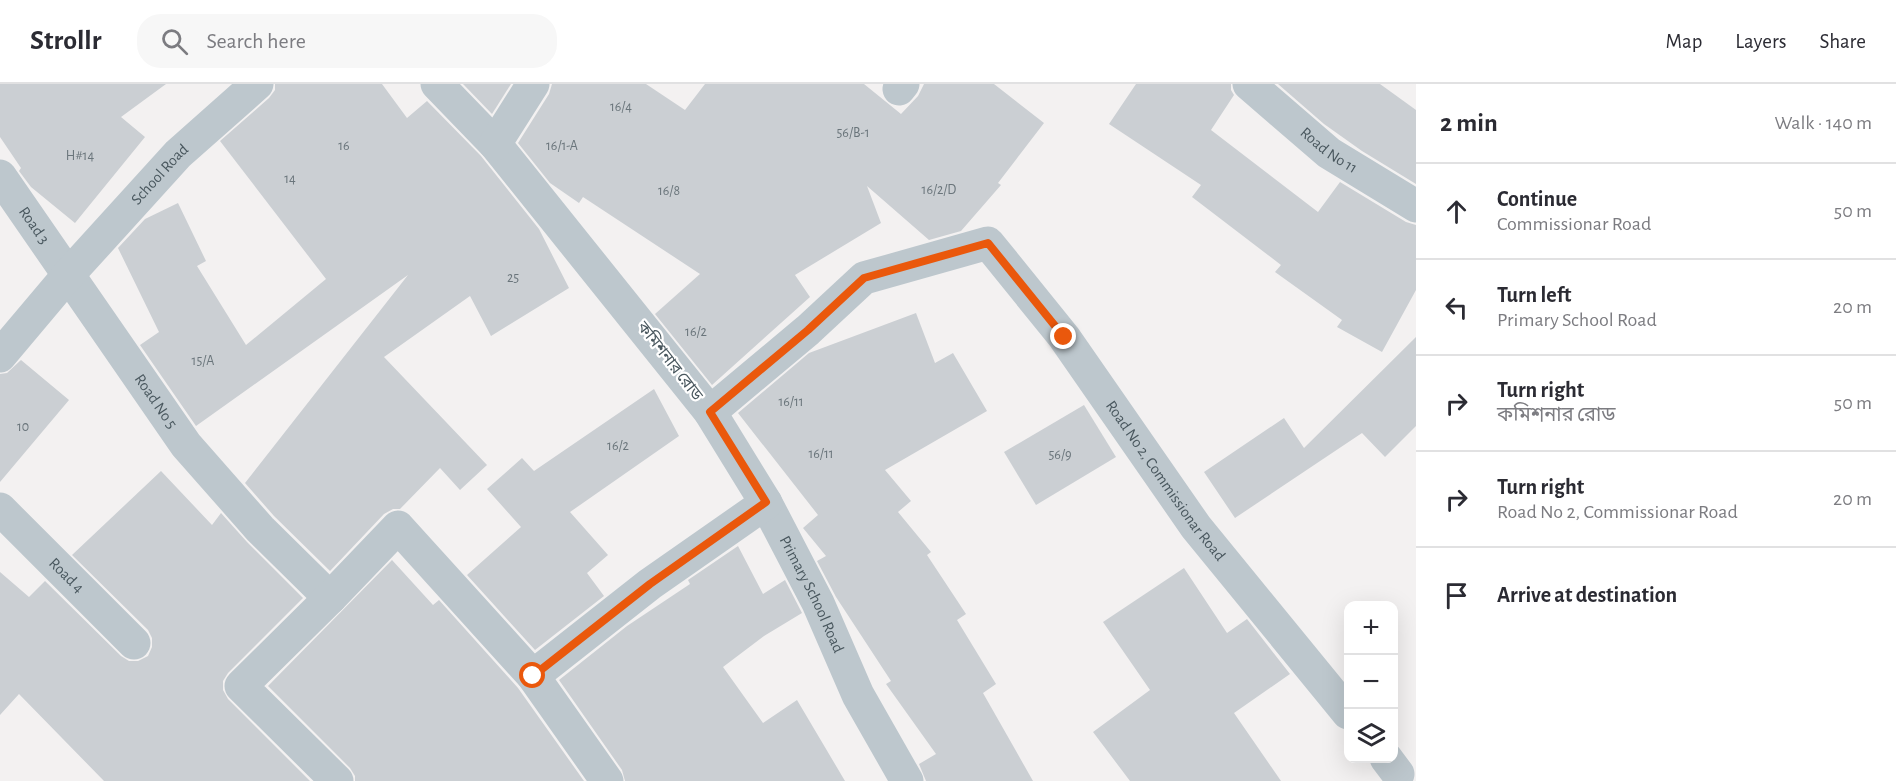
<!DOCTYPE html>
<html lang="en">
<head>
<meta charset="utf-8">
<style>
	body { margin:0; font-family:"Alegreya Sans","Noto Sans Bengali",sans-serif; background:#f7f7f7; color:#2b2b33 }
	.controls { position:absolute; right:18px; bottom:18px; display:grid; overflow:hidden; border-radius:12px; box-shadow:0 6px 24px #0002 }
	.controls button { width:54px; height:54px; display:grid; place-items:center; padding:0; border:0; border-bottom:2px solid #e1e1e2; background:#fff; color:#2b2b33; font:30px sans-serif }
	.stop { position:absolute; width:18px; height:18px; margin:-14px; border:4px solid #ea580c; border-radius:50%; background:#fff }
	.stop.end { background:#ea580c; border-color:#fff; box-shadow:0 2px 6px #0008 }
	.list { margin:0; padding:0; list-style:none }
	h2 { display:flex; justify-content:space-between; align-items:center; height:78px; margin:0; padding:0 24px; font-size:26px }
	h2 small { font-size:20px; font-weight:400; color:#7c7c81 }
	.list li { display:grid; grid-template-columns:39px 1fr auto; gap:18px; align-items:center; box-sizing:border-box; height:96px; padding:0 24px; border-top:2px solid #e1e1e2 }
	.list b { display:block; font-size:22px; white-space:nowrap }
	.list p { margin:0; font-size:20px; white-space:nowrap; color:#7c7c81 }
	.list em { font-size:20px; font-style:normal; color:#7c7c81 }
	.icon { flex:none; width:33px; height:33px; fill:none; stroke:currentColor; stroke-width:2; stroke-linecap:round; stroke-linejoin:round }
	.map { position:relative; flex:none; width:1416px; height:697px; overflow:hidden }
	header { display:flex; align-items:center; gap:36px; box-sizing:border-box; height:84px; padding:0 30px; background:#fff; border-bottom:2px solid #e1e1e2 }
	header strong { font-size:28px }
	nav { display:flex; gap:33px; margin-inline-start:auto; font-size:21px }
	.search { width:420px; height:54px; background:#f7f7f7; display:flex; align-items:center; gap:15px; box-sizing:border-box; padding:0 21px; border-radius:24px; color:#7c7c81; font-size:22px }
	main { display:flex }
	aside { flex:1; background:#fff }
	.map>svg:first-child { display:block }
	.building { fill:#cbcfd3 }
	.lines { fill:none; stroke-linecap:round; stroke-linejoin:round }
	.street { stroke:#bdc7cd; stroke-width:33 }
	.route { stroke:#ea580c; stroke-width:8 }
	.labels { text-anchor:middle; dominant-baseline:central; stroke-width:4.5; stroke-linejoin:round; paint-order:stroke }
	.number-label { font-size:14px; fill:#6a757b }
	.street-label { font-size:16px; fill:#49575e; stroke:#fff }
</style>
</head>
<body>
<header>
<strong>Strollr</strong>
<div class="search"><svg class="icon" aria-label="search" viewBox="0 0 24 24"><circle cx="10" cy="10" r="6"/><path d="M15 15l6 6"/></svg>Search here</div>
<nav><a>Map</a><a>Layers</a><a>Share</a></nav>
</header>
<main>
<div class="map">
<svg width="1416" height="697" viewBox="0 0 1416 697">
	<rect width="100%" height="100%" fill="#f3f1f1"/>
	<g class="building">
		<polygon points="0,0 166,0 121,33 145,53 75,139 31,103 19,87 21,84 0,53"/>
		<polygon points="275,0 382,0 407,34 427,17 481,72 539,145 569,204 491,252 470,212 384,273 487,381 460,406 440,384 400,425 393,425 384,430 330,487 274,432 245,399 408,191 196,342 140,261 159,248 118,164 145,135 178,119 206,177 197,182 246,261 326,195 220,57 269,14 275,6"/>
		<polygon points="463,0 511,0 492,30"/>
		<polygon points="552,0 646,0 685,26 705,0 864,0 901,30 918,12 924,0 994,0 1044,39 998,99 1001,101 961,147 929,156 867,102 881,139 795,191 810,213 712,301 655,230 700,190 583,113 579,119 550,99 518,59 549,10"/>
		<polygon points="1136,0 1231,0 1231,6 1234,11 1211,46 1318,128 1340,98 1406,138 1416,141 1416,206 1382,268 1337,243 1342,236 1275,188 1281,181 1192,113 1201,101 1109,40"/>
		<polygon points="1278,0 1380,0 1416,26 1416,100 1362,67 1324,40"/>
		<polygon points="916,229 935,279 953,269 987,327 885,386 911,417 898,428 931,468 927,471 966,530 957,536 996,600 983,609 1033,697 926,697 919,680 936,670 886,600 891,597 836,513 817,477 826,472 803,444 818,431 738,329 809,269"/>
		<polygon points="1416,253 1416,342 1385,373 1362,349 1235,434 1204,388 1284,334 1304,364"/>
		<polygon points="21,276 69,316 0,398 0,290 7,289"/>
		<polygon points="654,305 679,352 570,428 608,471 587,489 604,512 535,566 467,491 521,443 487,405 522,374 534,387"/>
		<polygon points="1084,321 1116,373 1036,421 1004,368"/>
		<polygon points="161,387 212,441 221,429 247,458 303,514 228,589 223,597 223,606 228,615 310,697 104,697 19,610 0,631 0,488 29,513 45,497 121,572 129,577 138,577 148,572 152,563 152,554 148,546 72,471"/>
		<polygon points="738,462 763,510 785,496 802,529 764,552 723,583 763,639 797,616 845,697 625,697 622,686 559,596 627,542 690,500 688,496"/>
		<polygon points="392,476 433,521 439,516 518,604 584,697 355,697 355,692 350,684 268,602"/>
		<polygon points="1184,484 1227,549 1247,535 1290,590 1234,629 1281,697 1130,697 1093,648 1150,606 1103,538"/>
	</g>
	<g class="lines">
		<g class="street">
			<path id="s1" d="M437 0 495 60 710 328 766 419 818 519 858 611 907 697"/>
			<path id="s2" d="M1249 0 1329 69 1416 122"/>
			<polyline points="899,5 903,0"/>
			<polyline points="495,60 533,0"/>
			<path id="s3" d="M0 92 186 361 260 445 330 514"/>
			<path id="s4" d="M0 272 69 190 178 70 257 0"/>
			<path id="s5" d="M710 328 808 246 864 194 988 159 1064 253 1196 443 1348 629"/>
			<path id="s6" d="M0 425 134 559"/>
			<polyline points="533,592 650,500 766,419"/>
			<polyline points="1386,674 1398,690"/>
			<polyline points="337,697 241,602 330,514 398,443 533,592 607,697"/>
		</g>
	</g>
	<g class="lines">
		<polyline class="route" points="533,592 650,500 766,418 710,328 808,246 864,194 988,159 1064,253"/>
	</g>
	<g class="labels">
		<g class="number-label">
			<text x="621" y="23">16/4</text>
			<text x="853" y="49">56/B-1</text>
			<text x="344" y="62">16</text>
			<text x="562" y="62">16/1-A</text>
			<text x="80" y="72">H#14</text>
			<text x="290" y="95">14</text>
			<text x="939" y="106">16/2/D</text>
			<text x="669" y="107">16/8</text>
			<text x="513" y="194">25</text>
			<text x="696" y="248">16/2</text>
			<text x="203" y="277">15/A</text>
			<text x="791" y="318">16/11</text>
			<text x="23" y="343">10</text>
			<text x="618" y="362">16/2</text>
			<text x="821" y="370">16/11</text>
			<text x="1060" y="371">56/9</text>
		</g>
		<g class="street-label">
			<text stroke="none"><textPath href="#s2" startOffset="104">Road No 11</textPath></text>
			<text stroke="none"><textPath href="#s4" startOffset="242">School Road</textPath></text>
			<text stroke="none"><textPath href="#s3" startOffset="60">Road 3</textPath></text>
			<text transform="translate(670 277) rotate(52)">কমিশনার রোড</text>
			<text stroke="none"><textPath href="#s3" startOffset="274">Road No 5</textPath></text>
			<text stroke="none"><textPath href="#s5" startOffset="630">Road No 2, Commissionar Road</textPath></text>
			<text stroke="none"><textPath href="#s6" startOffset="94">Road 4</textPath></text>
			<text stroke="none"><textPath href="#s1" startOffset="636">Primary School Road</textPath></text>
		</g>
	</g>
</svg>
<div class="controls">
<button>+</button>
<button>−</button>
<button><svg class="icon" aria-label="layers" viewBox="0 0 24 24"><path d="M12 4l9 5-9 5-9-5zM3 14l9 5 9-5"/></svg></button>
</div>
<div class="stop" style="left:533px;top:592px"></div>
<div class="stop end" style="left:1064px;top:253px"></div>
</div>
<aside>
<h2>2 min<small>Walk · 140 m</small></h2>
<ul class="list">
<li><svg class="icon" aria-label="ahead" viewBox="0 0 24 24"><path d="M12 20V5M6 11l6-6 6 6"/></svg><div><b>Continue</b><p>Commissionar Road</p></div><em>50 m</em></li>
<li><svg class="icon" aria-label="left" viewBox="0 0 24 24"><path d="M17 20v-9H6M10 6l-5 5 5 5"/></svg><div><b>Turn left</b><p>Primary School Road</p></div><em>20 m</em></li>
<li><svg class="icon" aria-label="right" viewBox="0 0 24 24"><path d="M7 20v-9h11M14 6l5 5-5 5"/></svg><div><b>Turn right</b><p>কমিশনার রোড</p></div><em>50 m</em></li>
<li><svg class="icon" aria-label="right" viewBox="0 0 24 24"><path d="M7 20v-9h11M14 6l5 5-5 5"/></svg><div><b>Turn right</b><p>Road No 2, Commissionar Road</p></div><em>20 m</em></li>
<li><svg class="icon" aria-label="arrive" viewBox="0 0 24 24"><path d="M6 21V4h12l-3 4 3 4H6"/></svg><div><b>Arrive at destination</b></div></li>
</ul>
</aside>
</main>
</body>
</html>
